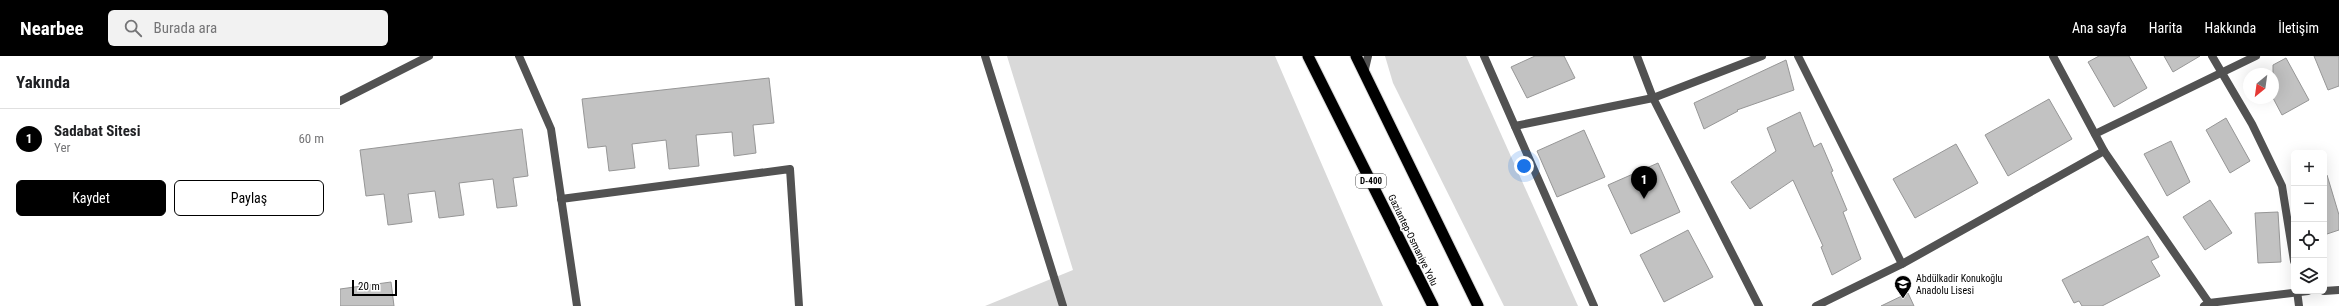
<!DOCTYPE html>
<html lang="tr">
<head>
<meta charset="utf-8">
<style>
	body { margin:0; font-family:"Roboto Condensed",sans-serif; background:#f2f2f2; color:#202124 }
	.controls { position:absolute; right:12px; bottom:12px; display:grid; overflow:hidden; border-radius:6px; box-shadow:0 4px 16px #0002 }
	.controls button { width:36px; height:36px; display:grid; place-items:center; padding:0; border:0; border-bottom:1px solid #e0e0e0; background:#fff; color:#202124; font:20px sans-serif }
	.compass { position:absolute; left:1903px; top:12px; width:36px; height:36px; border-radius:50%; background:#fff; box-shadow:0 4px 16px #0002; rotate:209deg }
	.scale { position:absolute; left:12px; bottom:10px; width:45px; box-sizing:border-box; padding-left:4px; border:2px solid #000; border-top:0; font-size:11px; line-height:14px; white-space:nowrap; color:#000; -webkit-text-stroke:3px #fff; paint-order:stroke }
	.you { position:absolute; left:1184px; top:110px; width:14px; height:14px; margin:-10px; border:3px solid #fff; border-radius:50%; background:#1a73e8; box-shadow:0 0 0 6px #1a73e833 }
	.badge { display:grid; place-items:center; width:26px; height:26px; border-radius:50%; background:#000; color:#fff; font-size:13px; font-weight:700 }
	.pin { position:absolute; translate:-50% -33px; filter:drop-shadow(0 1px 2px #0008) }
	.pin::after { content:''; position:absolute; top:21px; width:14px; height:12px; background:inherit; clip-path:polygon(0 0,100% 0,50% 100%) }
	.list { margin:0; padding:0; list-style:none }
	h2 { display:flex; justify-content:space-between; align-items:center; height:52px; margin:0; padding:0 16px; font-size:17px }
	h2 small { font-size:13px; font-weight:400; color:#757577 }
	.list li { display:grid; grid-template-columns:26px 1fr auto; gap:12px; align-items:center; box-sizing:border-box; height:60px; padding:0 16px; border-top:1px solid #e0e0e0 }
	.list b { display:block; font-size:15px; white-space:nowrap }
	.list p { margin:0; font-size:13px; white-space:nowrap; color:#757577 }
	.list em { font-size:13px; font-style:normal; color:#757577 }
	.actions { display:flex; gap:8px; padding:12px 16px }
	.actions a { flex:1; padding:9px 0; border:1px solid #000; border-radius:6px; text-align:center; font-size:14px; color:#000 }
	.actions .main { background:#000; color:#fff }
	.icon { flex:none; width:22px; height:22px; fill:none; stroke:currentColor; stroke-width:2; stroke-linecap:round; stroke-linejoin:round }
	.map { position:relative; flex:none; width:1999px; height:250px; overflow:hidden }
	header { display:flex; align-items:center; gap:24px; box-sizing:border-box; height:56px; padding:0 20px; background:#000; color:#fff }
	header strong { font-size:19px }
	nav { display:flex; gap:22px; margin-inline-start:auto; font-size:14px }
	.search { width:280px; height:36px; background:#f2f2f2; display:flex; align-items:center; gap:10px; box-sizing:border-box; padding:0 14px; border-radius:6px; color:#757577; font-size:15px }
	main { display:flex }
	aside { flex:1; background:#fff }
	.map>svg:first-child { display:block }
	.green { fill:#d9d9d9 }
	.building { fill:#c2c2c2; stroke:#969696 }
	.lines { fill:none; stroke-linecap:round; stroke-linejoin:round }
	.trunk-casing { stroke:#dbdbdb; stroke-width:13 }
	.minor { stroke:#525252; stroke-width:8 }
	.tertiary { stroke:#525252; stroke-width:8 }
	.trunk { stroke:#000; stroke-width:11 }
	.labels { text-anchor:middle; dominant-baseline:central; stroke-width:3; stroke-linejoin:round; paint-order:stroke }
	.shield { fill:#fff; stroke:#4c4c4c; stroke-width:1 }
	.shield-label { font-size:9px; font-weight:bold; fill:#000 }
	.street-label { font-size:10px; fill:#000; stroke:#fff }
	.poi-label { font-size:10px; fill:#000; stroke:#fff; text-anchor:start }
</style>
</head>
<body>
<header>
<strong>Nearbee</strong>
<div class="search"><svg class="icon" aria-label="search" viewBox="0 0 24 24"><circle cx="10" cy="10" r="6"/><path d="M15 15l6 6"/></svg>Burada ara</div>
<nav><a>Ana sayfa</a><a>Harita</a><a>Hakkında</a><a>İletişim</a></nav>
</header>
<main>
<aside>
<h2>Yakında<small></small></h2>
<ul class="list">
<li><span class="badge">1</span><div><b>Sadabat Sitesi</b><p>Yer</p></div><em>60 m</em></li>
</ul>
<div class="actions"><a class="main">Kaydet</a><a>Paylaş</a></div>
</aside>
<div class="map">
<svg width="1999" height="250" viewBox="0 0 1999 250">
	<rect width="100%" height="100%" fill="#fff"/>
	<g class="green">
		<polygon points="667,0 935,0 1043,250 645,250 733,214"/>
		<polygon points="1045,0 1126,0 1238,250 1164,250 1053,27"/>
	</g>
	<g class="building">
		<polygon points="1195,0 1224,0 1235,22 1187,42 1171,11"/>
		<polygon points="1759,0 1789,0 1807,32 1774,51 1748,6"/>
		<polygon points="1824,0 1860,0 1833,16"/>
		<polygon points="1974,0 1999,0 1999,30 1988,34"/>
		<polygon points="1946,2 1969,44 1942,59 1933,42 1933,9"/>
		<polygon points="1446,4 1454,34 1397,54 1398,55 1364,73 1354,47"/>
		<polygon points="429,22 434,67 413,69 416,97 394,100 392,76 356,79 359,110 329,113 326,84 292,88 295,112 269,115 266,90 248,92 242,43"/>
		<polygon points="1709,43 1732,83 1668,120 1645,79"/>
		<polygon points="1460,56 1474,91 1481,87 1493,115 1491,116 1507,154 1503,156 1521,203 1492,219 1481,191 1483,190 1453,124 1410,153 1391,126 1436,95 1427,72"/>
		<polygon points="1886,62 1910,105 1890,117 1866,74"/>
		<polygon points="182,73 188,120 173,122 177,150 157,152 153,123 119,127 124,159 99,162 95,135 68,138 72,166 48,169 44,138 26,140 20,94"/>
		<polygon points="1244,74 1265,121 1217,141 1197,95"/>
		<polygon points="1831,85 1850,126 1827,140 1804,98"/>
		<polygon points="1616,88 1638,127 1575,162 1553,123"/>
		<polygon points="1318,107 1340,156 1291,178 1268,129"/>
		<polygon points="1987,119 1999,159 1999,174 1984,179 1984,120"/>
		<polygon points="1870,144 1892,177 1865,194 1843,161"/>
		<polygon points="1938,156 1941,206 1918,207 1915,157"/>
		<polygon points="1348,174 1373,221 1324,246 1300,199"/>
		<polygon points="1808,180 1819,201 1811,205 1820,220 1762,250 1742,250 1739,245 1734,247 1722,224"/>
		<polygon points="51,226 54,250 0,250 0,233"/>
		<polygon points="1568,237 1574,250 1541,250"/>
	</g>
	<g class="lines">
		<defs>
			<g id="trunk">
				<polyline points="968,0 1093,250"/>
				<polyline points="1016,0 1138,250"/>
			</g>
		</defs>
		<use href="#trunk" class="trunk-casing"/>
		<g class="minor">
			<polyline points="179,0 211,73 237,250"/>
			<polyline points="645,0 723,250"/>
			<polyline points="1144,0 1254,250"/>
			<polyline points="1297,0 1313,42 1419,250"/>
			<polyline points="1458,0 1562,208"/>
			<polyline points="1872,0 1912,68 1942,130 1954,205"/>
			<polyline points="0,45 89,0"/>
			<polyline points="1175,70 1313,42 1422,0"/>
			<polyline points="1755,78 1916,0"/>
			<polyline points="1764,95 1869,247"/>
			<polyline points="221,143 450,113 459,250"/>
			<polyline points="1957,235 1959,250"/>
			<polyline points="1984,235 1999,234"/>
			<polyline points="1476,250 1562,208 1764,95 1713,0"/>
			<polyline points="1864,250 1869,247 1968,235"/>
		</g>
		<polyline class="tertiary" points="1024,17 1028,0"/>
		<use href="#trunk" class="trunk"/>
	</g>
	<defs>
		<symbol id="school-pin" viewBox="-11 -11 22 30"><path d="M0 17L-7.5 6A9.5 9.5 0 1 1 7.5 6Z" fill="#000" stroke="#fff"/><path d="M0-5L7-2L0 1L-7-2ZM-4 1L0 2.5L4 1V4Q0 6-4 4Z" fill="#fff"/></symbol>
	</defs>
	<g fill-rule="evenodd">
		<use href="#school-pin" x="1553" y="218" width="20" height="27"/>
	</g>
	<g class="labels">
		<rect class="shield" x="1016" y="118" width="30" height="14" rx="3"/>
		<g class="shield-label">
			<text x="1031" y="125">D-400</text>
		</g>
		<g class="street-label">
			<text transform="translate(1073 184) rotate(64)">Gaziantep-Osmaniye Yolu</text>
		</g>
		<g class="poi-label">
			<text x="1576" y="222">Abdülkadir Konukoğlu<tspan x="1576" dy="12">Anadolu Lisesi</tspan></text>
		</g>
	</g>
</svg>
<div class="controls">
<button>+</button>
<button>−</button>
<button><svg class="icon" aria-label="locate" viewBox="0 0 24 24"><circle cx="12" cy="12" r="6"/><path d="M12 2v4M12 18v4M2 12h4M18 12h4"/></svg></button>
<button><svg class="icon" aria-label="layers" viewBox="0 0 24 24"><path d="M12 4l9 5-9 5-9-5zM3 14l9 5 9-5"/></svg></button>
</div>
<svg class="compass" viewBox="-18 -18 36 36"><path d="M0-13l5 13h-10z" fill="#e53935"/><path d="M0 13l5-13h-10z" fill="#757577"/></svg>
<div class="scale">20 m</div>
<div class="you"></div>
<div class="pin badge" style="left:1304px;top:143px">1</div>
</div>
</main>
</body>
</html>
